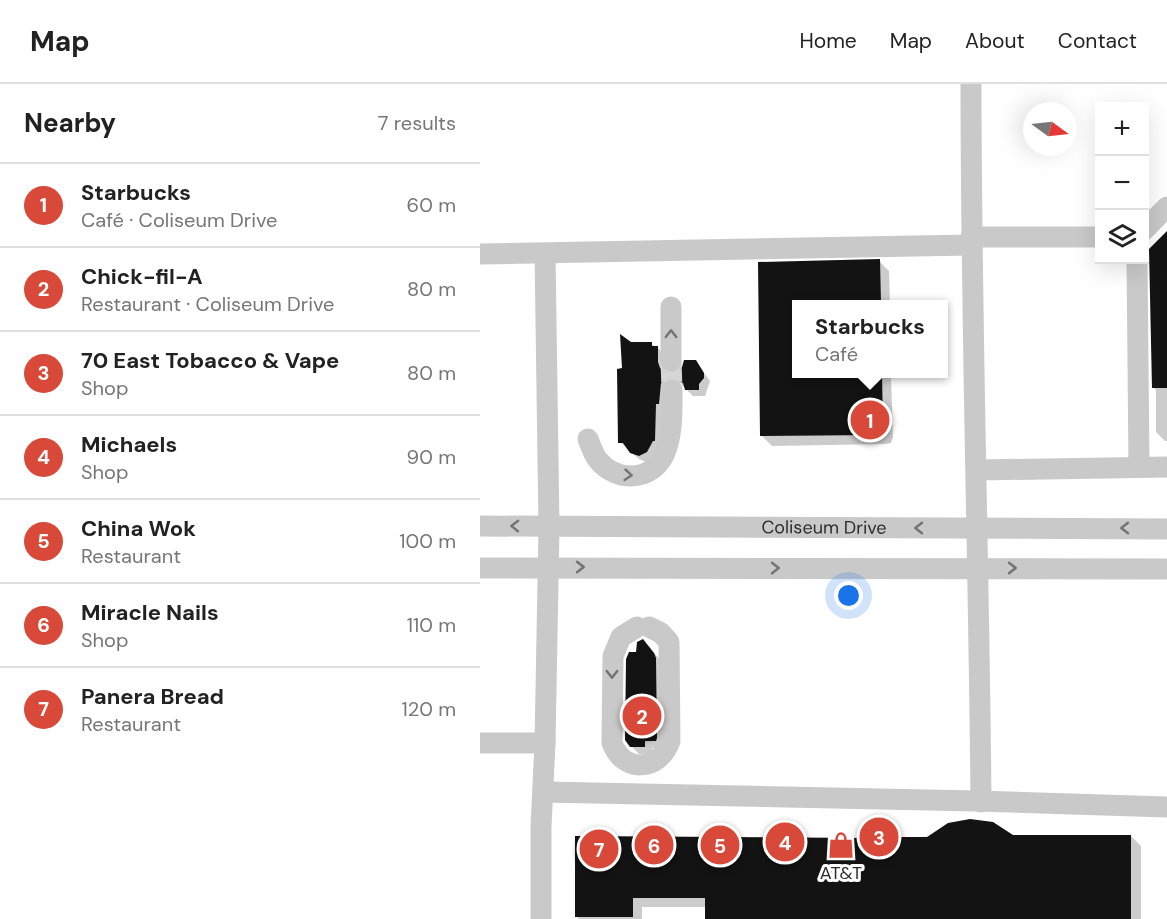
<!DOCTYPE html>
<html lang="en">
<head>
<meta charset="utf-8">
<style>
	body { margin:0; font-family:"DM Sans",sans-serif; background:#f2f2f2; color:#222 }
	.controls { position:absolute; right:18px; top:18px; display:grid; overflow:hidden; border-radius:0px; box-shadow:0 6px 24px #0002 }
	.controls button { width:54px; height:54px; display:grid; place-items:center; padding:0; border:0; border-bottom:2px solid #e0e0e0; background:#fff; color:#222; font:30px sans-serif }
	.compass { position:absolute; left:543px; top:18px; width:54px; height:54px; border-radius:50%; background:#fff; box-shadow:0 6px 24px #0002; rotate:105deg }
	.you { position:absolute; left:369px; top:512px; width:21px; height:21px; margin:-15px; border:4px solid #fff; border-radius:50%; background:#1a73e8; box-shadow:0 0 0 9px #1a73e833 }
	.badge { display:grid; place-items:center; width:39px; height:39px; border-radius:50%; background:#d8493a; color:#fff; font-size:20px; font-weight:700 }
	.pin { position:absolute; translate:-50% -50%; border:3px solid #fff; box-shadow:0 2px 6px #0006 }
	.popup { position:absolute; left:312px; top:216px; width:156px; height:78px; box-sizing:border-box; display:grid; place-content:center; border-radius:0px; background:#fff; filter:drop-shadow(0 2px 4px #0005); font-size:20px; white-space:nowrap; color:#767676 }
	.popup b { font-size:22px; color:#222 }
	.popup::after { content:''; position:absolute; left:50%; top:100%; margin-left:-12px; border:12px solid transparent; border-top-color:#fff }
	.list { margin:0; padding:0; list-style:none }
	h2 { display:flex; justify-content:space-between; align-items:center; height:78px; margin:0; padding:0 24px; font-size:26px }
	h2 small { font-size:20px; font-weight:400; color:#767676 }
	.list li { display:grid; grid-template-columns:39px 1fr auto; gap:18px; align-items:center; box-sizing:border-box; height:84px; padding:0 24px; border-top:2px solid #e0e0e0 }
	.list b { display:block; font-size:22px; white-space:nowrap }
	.list p { margin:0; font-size:20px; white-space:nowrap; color:#767676 }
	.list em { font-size:20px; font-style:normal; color:#767676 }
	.icon { flex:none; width:33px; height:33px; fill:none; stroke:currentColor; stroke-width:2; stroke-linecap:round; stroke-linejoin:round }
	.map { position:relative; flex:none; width:687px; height:835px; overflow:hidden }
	header { display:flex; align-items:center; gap:36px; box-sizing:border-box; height:84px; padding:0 30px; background:#fff; border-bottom:2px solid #e0e0e0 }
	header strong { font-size:28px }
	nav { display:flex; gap:33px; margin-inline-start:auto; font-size:21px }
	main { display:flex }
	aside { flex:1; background:#fff }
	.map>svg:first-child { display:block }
	.shadow { fill:#0003 }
	.building { fill:#131313 }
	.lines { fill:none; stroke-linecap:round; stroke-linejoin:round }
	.minor-tunnel { stroke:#d5d5d5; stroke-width:21; stroke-dasharray:21 10; stroke-linecap:butt }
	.minor { stroke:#c9c9c9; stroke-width:21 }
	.oneway { stroke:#737373 }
	.labels { text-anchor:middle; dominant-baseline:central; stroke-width:6; stroke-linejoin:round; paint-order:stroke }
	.street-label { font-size:18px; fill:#2c2c2c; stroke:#fff }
	.poi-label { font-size:18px; fill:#2c2c2c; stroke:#fff }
</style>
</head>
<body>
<header>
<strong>Map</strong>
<nav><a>Home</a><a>Map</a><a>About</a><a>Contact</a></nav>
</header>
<main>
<aside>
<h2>Nearby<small>7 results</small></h2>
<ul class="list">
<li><span class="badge">1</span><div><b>Starbucks</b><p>Café · Coliseum Drive</p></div><em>60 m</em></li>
<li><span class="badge">2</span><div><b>Chick-fil-A</b><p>Restaurant · Coliseum Drive</p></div><em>80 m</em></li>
<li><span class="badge">3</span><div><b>70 East Tobacco &amp; Vape</b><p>Shop</p></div><em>80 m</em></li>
<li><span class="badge">4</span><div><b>Michaels</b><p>Shop</p></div><em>90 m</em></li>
<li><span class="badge">5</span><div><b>China Wok</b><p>Restaurant</p></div><em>100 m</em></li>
<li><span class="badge">6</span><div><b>Miracle Nails</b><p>Shop</p></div><em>110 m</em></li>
<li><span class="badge">7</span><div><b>Panera Bread</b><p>Restaurant</p></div><em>120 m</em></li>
</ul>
</aside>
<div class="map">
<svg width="687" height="835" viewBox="0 0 687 835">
	<rect width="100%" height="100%" fill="#fff"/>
	<g class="shadow">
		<polygon points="687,150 687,357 685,357 676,348 676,306 673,303"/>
		<polygon points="399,177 409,187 410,220 316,220 316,290 411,290 413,353 411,359 406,360 292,362 282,352 279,179"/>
		<polygon points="151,260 171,260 178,264 184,270 186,290 192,291 199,289 216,278 230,297 225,312 213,312 200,299 193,301 181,363 166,378 159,375 140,358 143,286"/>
		<polygon points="170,564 182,578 183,664 172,664 172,670 159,670 151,662 157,570"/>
		<polygon points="408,747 415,754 651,752 661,762 661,835 226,835 226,823 162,823 162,835 99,835 96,832 96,753 390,755"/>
	</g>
	<g class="building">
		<polygon points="687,147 687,304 672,304 669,165"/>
		<polygon points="400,175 401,220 316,220 316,290 402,290 403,343 401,349 395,351 280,352 278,178"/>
		<polygon points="140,250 151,258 172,258 172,262 178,262 178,278 180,284 185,288 192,290 198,288 202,283 204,276 216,276 224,289 224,294 219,300 219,306 205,306 203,299 193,293 186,295 181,299 179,320 176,320 175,357 173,357 167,368 159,372 150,369 143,359 138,359 137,285 142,284"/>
		<polygon points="163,555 174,569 176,574 177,654 176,657 165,657 165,663 150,663 145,656 146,575 149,568 156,568 157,558"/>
		<polygon points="490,735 513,738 533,751 651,751 651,835 225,835 225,814 153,814 153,833 95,833 95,752 388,754 386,745 408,745 409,753 447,753 468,739"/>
	</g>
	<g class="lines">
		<polyline class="minor-tunnel" points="191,277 192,306"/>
		<g class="minor">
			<path d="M491 0C491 239 499 478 501 718"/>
			<polyline points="664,146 687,123"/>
			<polyline points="491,153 620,153"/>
			<polyline points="0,170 491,161"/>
			<polyline points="657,176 659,383"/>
			<polyline points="191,223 191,277"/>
			<path d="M108 355C111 362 113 370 118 376 136 398 171 398 184 371 193 351 192 327 192 306"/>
			<polyline points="497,386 687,383"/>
			<path id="s1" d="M0 442 687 445"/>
			<polyline points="0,484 687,485"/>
			<path d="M157 543 141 553 133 572 132 659C143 689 179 688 190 657L189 558 181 549 169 543"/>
			<polyline points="0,659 65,659"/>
			<polyline points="63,708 496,717 687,723"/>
			<polyline points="61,835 61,743 65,659 69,443 65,169"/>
		</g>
	</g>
	<defs><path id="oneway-chevron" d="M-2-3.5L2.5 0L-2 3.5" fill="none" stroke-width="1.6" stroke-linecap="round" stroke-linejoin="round" transform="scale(1.5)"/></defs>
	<g class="oneway">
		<use href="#oneway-chevron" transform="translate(191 250) rotate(-90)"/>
		<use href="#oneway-chevron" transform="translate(148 391) rotate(5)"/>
		<use href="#oneway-chevron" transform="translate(35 442) rotate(-179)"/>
		<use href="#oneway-chevron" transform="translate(439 444) rotate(-180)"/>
		<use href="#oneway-chevron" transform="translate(645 444) rotate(-180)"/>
		<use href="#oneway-chevron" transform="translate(100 483)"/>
		<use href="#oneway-chevron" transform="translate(295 484)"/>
		<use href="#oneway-chevron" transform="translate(532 484)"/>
		<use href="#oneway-chevron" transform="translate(132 590) rotate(90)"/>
	</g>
	<defs>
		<symbol id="shop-bare" viewBox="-9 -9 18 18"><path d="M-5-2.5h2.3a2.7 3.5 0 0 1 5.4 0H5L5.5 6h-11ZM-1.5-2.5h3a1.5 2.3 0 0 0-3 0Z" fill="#d8493a" stroke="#fff" stroke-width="2.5" paint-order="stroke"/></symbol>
	</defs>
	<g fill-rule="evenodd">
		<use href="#shop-bare" x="342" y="742" width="38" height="38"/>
	</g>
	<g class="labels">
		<g class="street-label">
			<text stroke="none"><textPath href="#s1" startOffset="344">Coliseum Drive</textPath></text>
		</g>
		<g class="poi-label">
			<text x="361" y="789">AT&amp;T</text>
		</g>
	</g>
</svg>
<div class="controls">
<button>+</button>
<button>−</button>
<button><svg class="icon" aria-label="layers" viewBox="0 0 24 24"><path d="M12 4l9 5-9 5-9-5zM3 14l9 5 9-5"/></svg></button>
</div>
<svg class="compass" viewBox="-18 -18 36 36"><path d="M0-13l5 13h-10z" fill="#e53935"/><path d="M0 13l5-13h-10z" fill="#767676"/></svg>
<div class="you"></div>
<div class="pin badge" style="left:390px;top:336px">1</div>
<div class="popup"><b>Starbucks</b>Café</div>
<div class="pin badge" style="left:162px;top:632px">2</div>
<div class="pin badge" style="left:399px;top:753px">3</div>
<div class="pin badge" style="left:305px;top:758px">4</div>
<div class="pin badge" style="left:240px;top:761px">5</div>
<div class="pin badge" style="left:174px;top:761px">6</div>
<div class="pin badge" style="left:119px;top:765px">7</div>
</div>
</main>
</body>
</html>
